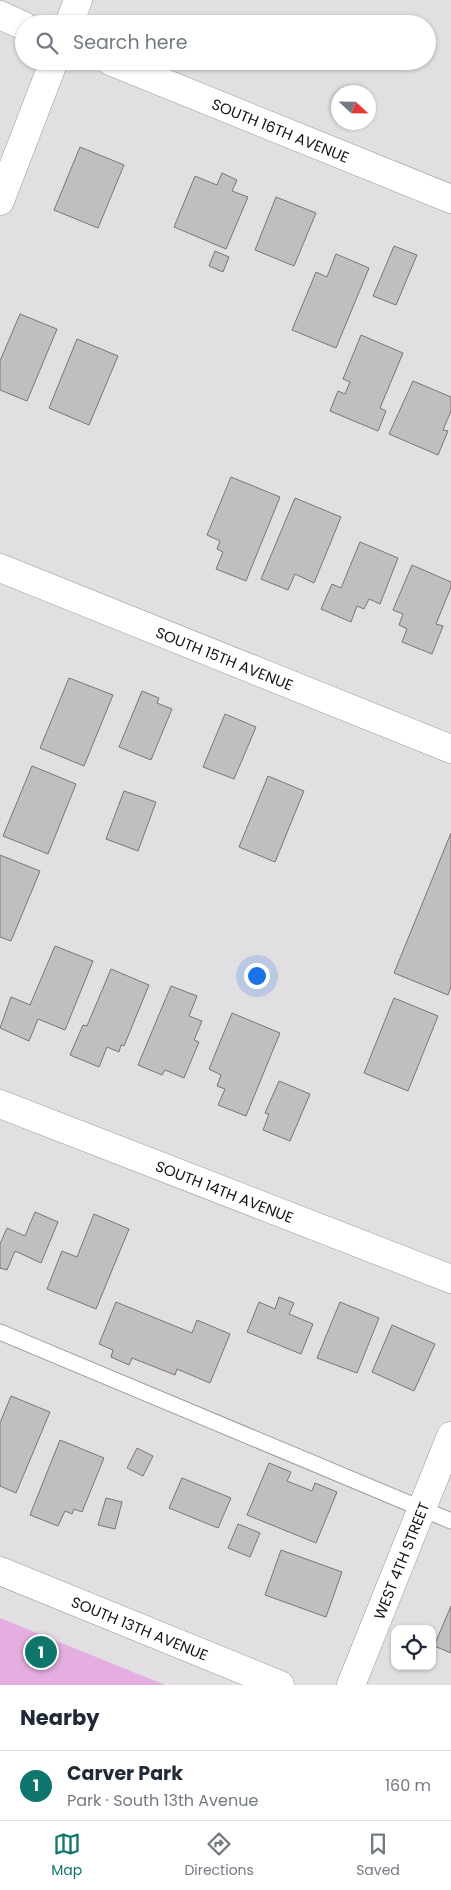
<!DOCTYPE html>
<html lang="en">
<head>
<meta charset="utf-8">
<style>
	body { margin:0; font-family:Poppins,sans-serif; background:#f2f2f3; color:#1f2937 }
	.controls { position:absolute; right:15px; bottom:15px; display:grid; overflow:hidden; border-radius:10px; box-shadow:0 1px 4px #0004 }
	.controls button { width:45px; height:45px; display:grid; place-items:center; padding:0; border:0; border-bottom:1px solid #e0e1e3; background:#fff; color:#1f2937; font:25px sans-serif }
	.compass { position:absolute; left:331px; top:85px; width:45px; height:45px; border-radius:50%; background:#fff; box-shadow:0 1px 4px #0004; rotate:112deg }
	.you { position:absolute; left:256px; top:975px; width:18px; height:18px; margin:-12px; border:4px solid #fff; border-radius:50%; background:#1a73e8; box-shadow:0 0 0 8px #1a73e833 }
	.badge { display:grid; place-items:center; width:32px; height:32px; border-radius:50%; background:#0f766e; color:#fff; font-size:16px; font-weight:700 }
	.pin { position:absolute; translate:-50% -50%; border:2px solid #fff; box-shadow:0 1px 5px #0006 }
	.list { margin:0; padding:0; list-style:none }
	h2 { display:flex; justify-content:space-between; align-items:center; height:65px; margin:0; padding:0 20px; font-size:21px }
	h2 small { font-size:16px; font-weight:400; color:#747a83 }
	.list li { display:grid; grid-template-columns:32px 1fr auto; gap:15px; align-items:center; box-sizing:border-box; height:70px; padding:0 20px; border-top:1px solid #e0e1e3 }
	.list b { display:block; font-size:19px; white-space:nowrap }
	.list p { margin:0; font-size:16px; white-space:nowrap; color:#747a83 }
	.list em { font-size:16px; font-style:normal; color:#747a83 }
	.icon { flex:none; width:28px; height:28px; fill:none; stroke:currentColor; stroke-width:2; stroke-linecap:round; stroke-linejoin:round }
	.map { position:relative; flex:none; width:451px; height:1685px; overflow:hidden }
	.search { position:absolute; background:#fff; box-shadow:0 1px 4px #0004; left:15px; right:15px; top:15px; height:55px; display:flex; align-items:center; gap:12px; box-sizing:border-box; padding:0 18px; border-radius:28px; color:#747a83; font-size:19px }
	.sheet { height:135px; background:#fff }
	nav { display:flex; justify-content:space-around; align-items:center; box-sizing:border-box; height:70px; border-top:1px solid #e0e1e3; background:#fff; font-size:14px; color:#747a83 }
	nav a { display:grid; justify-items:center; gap:2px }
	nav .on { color:#0f766e }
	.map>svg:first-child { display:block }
	.green { fill:#e4aee0 }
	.building { fill:#c1bec1; stroke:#797578 }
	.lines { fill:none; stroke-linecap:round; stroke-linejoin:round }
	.lane-casing { stroke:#9d9a9d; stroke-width:17 }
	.street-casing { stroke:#9d9a9d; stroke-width:29 }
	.lane { stroke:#fff; stroke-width:15 }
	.street { stroke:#fff; stroke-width:28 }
	.labels { text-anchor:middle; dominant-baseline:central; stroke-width:4; stroke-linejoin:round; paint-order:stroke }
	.street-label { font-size:15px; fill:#151415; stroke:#f0ecef }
</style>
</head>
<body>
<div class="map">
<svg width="451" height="1685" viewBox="0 0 451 1685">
	<rect width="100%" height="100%" fill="#e2dfe2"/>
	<polygon class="green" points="0,1618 165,1685 0,1685"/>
	<g class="building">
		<polygon points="80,147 124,165 98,228 54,210"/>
		<polygon points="222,173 237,180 232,191 248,197 226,249 174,227 195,176 217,185"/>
		<polygon points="276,197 316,213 294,266 255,250"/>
		<polygon points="394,246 417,255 396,305 373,296"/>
		<polygon points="215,251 229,257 223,272 209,266"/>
		<polygon points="336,254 369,268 336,348 292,330 316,272 327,277"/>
		<polygon points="20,314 57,329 27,401 0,390 0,361"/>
		<polygon points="361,335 403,353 380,408 386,411 378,431 330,411 338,391 345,394 350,382 343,379"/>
		<polygon points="77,339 118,356 89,425 49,408"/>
		<polygon points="413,381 451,397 451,411 443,430 448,431 438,455 389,434"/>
		<polygon points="231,477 280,497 246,581 216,569 223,552 217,549 220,541 207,535"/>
		<polygon points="295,498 341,517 314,583 295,574 288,590 261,579"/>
		<polygon points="360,542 398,558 380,604 369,599 364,609 357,606 351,622 321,609 332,584 341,588"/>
		<polygon points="412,565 451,582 451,587 436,624 443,626 432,654 402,642 407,629 399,625 403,614 393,610"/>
		<polygon points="69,678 113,695 84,766 40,748"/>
		<polygon points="142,691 159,698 157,703 172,709 151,760 119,747"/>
		<polygon points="225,714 256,727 234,779 203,767"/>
		<polygon points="32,766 76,784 48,854 3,836"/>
		<polygon points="268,776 304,791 275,862 239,847"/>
		<polygon points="124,791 156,802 138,851 106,839"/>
		<polygon points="451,833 451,986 448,995 394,973"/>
		<polygon points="0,855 40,871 11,941 0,937"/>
		<polygon points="55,946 93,961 65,1030 38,1019 29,1041 0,1028 11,997 30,1005"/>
		<polygon points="111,969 149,985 124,1046 121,1045 119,1052 107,1047 99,1067 70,1055 83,1025 87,1026"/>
		<polygon points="171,986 197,996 189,1016 202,1021 194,1040 199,1042 184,1078 165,1070 162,1075 138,1065"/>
		<polygon points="394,998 438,1016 408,1091 364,1073"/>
		<polygon points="232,1013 280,1033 246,1116 218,1105 225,1089 217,1086 221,1075 209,1069"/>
		<polygon points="279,1081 310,1094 290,1141 263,1130 269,1114 265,1113"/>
		<polygon points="35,1212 58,1222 41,1263 15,1251 7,1270 0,1268 0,1244 7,1228 25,1236"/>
		<polygon points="94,1214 129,1229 96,1309 47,1289 62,1251 77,1257"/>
		<polygon points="279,1297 294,1303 289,1314 313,1324 301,1354 247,1332 259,1302 275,1309"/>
		<polygon points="116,1302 192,1333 197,1320 230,1334 210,1383 177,1369 175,1375 132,1358 129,1365 111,1357 113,1350 99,1344"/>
		<polygon points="340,1302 379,1318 357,1373 317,1358"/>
		<polygon points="392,1325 435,1344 414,1391 372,1372"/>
		<polygon points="11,1396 50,1412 16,1493 0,1486 0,1423"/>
		<polygon points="60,1440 104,1458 82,1512 74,1509 72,1514 65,1511 58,1526 30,1515"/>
		<polygon points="137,1448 153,1456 143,1476 127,1468"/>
		<polygon points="269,1463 291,1472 287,1481 312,1491 315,1483 337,1492 316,1543 247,1515"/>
		<polygon points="182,1478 231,1498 218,1528 169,1508"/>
		<polygon points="106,1498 122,1502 115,1529 98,1525"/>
		<polygon points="238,1524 260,1533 250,1557 228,1548"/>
		<polygon points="281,1550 342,1572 326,1617 265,1595"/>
		<polygon points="451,1606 451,1653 434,1646"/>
	</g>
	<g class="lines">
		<defs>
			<polyline id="lane" points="0,1332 451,1521"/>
			<g id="street">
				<polyline points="0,15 24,26"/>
				<polyline points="69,24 78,0"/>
				<path id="s1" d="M110 61 451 199"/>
				<polyline points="0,201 54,61"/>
				<path id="s2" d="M0 568 451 749"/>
				<path id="s3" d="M0 1104 451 1279"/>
				<path id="s4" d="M0 1571 280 1685"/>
				<path id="s5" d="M351 1685 451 1436"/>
			</g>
		</defs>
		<use href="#lane" class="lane-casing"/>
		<use href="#street" class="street-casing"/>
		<use href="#lane" class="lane"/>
		<use href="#street" class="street"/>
	</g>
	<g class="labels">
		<g class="street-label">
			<text stroke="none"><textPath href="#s1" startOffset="184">SOUTH 16TH AVENUE</textPath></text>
			<text stroke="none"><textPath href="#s2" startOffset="242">SOUTH 15TH AVENUE</textPath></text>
			<text stroke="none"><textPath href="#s3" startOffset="241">SOUTH 14TH AVENUE</textPath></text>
			<text stroke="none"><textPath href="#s5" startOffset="134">WEST 4TH STREET</textPath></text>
			<text stroke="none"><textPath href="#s4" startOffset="151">SOUTH 13TH AVENUE</textPath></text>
		</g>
	</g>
</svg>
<div class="controls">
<button><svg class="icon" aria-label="locate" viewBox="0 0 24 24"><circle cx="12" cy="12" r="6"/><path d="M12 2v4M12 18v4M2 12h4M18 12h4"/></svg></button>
</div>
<svg class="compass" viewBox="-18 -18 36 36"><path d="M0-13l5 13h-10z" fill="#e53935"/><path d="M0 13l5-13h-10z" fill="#747a83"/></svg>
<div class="you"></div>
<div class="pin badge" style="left:41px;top:1652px">1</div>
<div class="search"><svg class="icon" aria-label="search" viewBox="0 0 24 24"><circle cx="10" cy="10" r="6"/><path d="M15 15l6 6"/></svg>Search here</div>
</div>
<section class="sheet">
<h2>Nearby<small></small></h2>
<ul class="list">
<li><span class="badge">1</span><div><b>Carver Park</b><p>Park · South 13th Avenue</p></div><em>160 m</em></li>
</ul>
</section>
<nav>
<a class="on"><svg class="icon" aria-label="map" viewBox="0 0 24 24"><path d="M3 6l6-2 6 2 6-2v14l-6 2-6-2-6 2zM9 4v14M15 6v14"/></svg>Map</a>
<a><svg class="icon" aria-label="directions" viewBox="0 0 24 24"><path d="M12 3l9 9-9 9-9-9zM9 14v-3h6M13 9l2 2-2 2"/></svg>Directions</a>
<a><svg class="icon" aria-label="saved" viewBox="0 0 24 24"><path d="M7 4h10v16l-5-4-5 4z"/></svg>Saved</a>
</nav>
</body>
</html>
